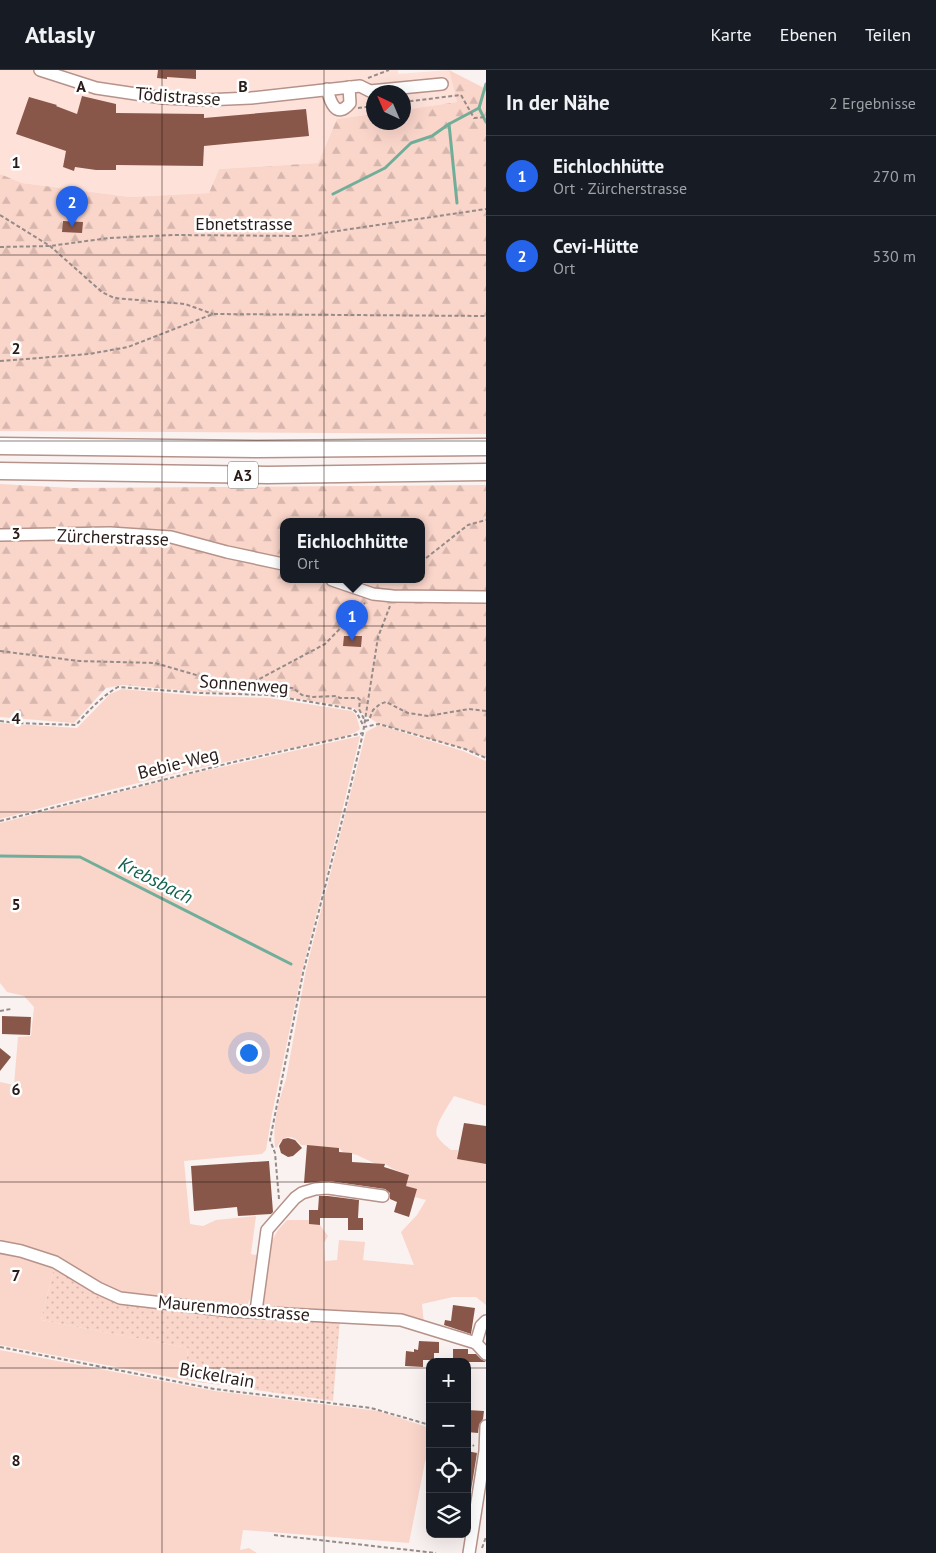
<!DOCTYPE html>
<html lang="de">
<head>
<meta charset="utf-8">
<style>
	body { margin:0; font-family:"PT Sans",sans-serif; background:#20242c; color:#f1f3f6 }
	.controls { position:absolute; right:15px; bottom:15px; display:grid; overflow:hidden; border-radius:10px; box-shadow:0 5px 20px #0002 }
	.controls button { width:45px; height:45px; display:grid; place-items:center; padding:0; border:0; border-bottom:1px solid #363941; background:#171b24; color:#f1f3f6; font:25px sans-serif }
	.compass { position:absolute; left:366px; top:15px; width:45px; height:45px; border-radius:50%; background:#171b24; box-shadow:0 5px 20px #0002; rotate:316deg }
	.you { position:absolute; left:248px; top:982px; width:18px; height:18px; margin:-12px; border:4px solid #fff; border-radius:50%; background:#1a73e8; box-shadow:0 0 0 8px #1a73e833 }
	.badge { display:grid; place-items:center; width:32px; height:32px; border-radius:50%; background:#2563eb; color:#fff; font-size:16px; font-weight:700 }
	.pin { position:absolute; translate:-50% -41px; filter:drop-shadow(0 1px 2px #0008) }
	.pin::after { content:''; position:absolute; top:26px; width:18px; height:15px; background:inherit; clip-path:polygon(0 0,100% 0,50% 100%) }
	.popup { position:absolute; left:280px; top:448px; width:145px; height:65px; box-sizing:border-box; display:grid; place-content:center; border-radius:10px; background:#171b24; filter:drop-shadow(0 1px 4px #0005); font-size:16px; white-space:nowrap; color:#9ea1a6 }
	.popup b { font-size:19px; color:#f1f3f6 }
	.popup::after { content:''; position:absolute; left:50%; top:100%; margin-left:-10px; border:10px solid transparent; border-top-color:#171b24 }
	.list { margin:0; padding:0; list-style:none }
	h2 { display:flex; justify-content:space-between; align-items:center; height:65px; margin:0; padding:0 20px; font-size:21px }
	h2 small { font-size:16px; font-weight:400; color:#9ea1a6 }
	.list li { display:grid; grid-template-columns:32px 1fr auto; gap:15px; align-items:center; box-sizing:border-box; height:80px; padding:0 20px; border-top:1px solid #363941 }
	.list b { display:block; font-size:19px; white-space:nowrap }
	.list p { margin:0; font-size:16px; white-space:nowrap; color:#9ea1a6 }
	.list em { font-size:16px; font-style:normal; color:#9ea1a6 }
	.icon { flex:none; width:28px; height:28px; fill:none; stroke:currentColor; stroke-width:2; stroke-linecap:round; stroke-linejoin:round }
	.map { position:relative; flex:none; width:486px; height:1483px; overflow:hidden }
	header { display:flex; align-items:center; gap:30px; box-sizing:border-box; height:70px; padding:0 25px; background:#171b24; border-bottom:1px solid #363941 }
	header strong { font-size:24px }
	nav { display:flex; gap:28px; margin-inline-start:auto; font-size:18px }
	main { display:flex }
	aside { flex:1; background:#171b24 }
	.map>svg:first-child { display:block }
	.built { fill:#fee2da }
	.green { fill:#fad5ca }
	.forest { fill:url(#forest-firs); fill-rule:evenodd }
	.garden { fill:url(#garden-dots) }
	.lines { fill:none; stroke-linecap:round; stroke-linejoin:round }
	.stream { stroke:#71ae99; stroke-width:3 }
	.building { fill:#885749 }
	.minor-casing { stroke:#b6938a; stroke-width:14 }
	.highway-casing { stroke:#b6938a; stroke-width:19 }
	.path { stroke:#958b88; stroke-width:2; stroke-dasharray:4 2.5; stroke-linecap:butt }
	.minor { stroke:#fff; stroke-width:11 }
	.highway { stroke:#fff; stroke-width:16 }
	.grid { fill:none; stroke:#291c18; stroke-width:1; stroke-opacity:0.55 }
	.labels { text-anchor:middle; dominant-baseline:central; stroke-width:5; stroke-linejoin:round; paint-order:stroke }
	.shield { fill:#fff; stroke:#69605d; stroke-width:1 }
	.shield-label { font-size:16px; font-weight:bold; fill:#291c18 }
	.street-label { font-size:18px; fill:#291c18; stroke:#fff }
	.water-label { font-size:19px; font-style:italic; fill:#12614c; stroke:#fff }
	.grid-label { font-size:16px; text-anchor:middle; font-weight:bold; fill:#291c18; stroke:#fff; stroke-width:5; stroke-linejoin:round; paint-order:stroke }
</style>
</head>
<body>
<header>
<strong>Atlasly</strong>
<nav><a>Karte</a><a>Ebenen</a><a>Teilen</a></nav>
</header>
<main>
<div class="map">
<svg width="486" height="1483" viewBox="0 0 486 1483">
	<defs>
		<pattern id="forest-firs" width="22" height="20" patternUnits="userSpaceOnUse" patternTransform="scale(1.25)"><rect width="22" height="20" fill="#fad5ca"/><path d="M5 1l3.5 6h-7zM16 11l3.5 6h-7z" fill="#d6b6ad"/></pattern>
		<pattern id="garden-dots" width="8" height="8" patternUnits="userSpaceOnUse" patternTransform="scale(1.25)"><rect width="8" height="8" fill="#fad5ca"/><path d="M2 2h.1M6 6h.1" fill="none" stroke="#d6b6ad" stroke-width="1.8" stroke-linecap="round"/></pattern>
	</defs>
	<rect width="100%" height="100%" fill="#faf2f0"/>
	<polygon class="built" points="0,0 398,0 398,4 449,0 457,32 404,40 403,22 373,22 373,44 337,49 318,93 219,99 209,123 130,127 22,113 0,104"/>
	<g class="green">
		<path d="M122 619 200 626 269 628 352 641 356 645 360 659C351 668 306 675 291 678 193 698 97 723 0 749V653L77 658 110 624Z"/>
		<path d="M379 655 463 681 486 691V1036L454 1026C449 1035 433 1056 437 1066 440 1071 446 1076 451 1080H458L457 1089 486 1094V1235L476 1227H453L422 1234 424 1254 267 1238 261 1236 270 1174 278 1160 287 1150H309V1154L320 1155 328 1166 324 1173 325 1191 337 1190 339 1170 365 1172 363 1190 414 1195 401 1162 417 1145 426 1130 415 1127 416 1119 406 1116 409 1105 393 1099 385 1094H376L357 1085 343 1082 339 1078 301 1075C294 1064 282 1064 277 1078L275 1077C272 1055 279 1030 286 1009L306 900 366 662Z"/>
		<polygon points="360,666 333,779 302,901 272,1044 266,1080 262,1084 184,1091 190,1154 203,1156 216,1150 256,1146 251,1184 261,1186 254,1221 247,1235 239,1238 114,1222 0,1175 0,1012 14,1015 18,967 31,966 34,937 24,926 7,922 0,913 0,753 191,704"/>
		<polygon points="0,1179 55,1194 41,1250 188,1278 185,1310 0,1275"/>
		<polygon points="0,1280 215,1321 378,1341 430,1358 430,1379 425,1392 409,1473 243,1460 240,1480 249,1478 257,1483 0,1483"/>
	</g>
	<g class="forest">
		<polygon points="449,0 486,19 486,364 0,361 0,104 22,113 130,127 209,123 219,99 318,93 337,49 373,44 373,52 403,52 404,40 457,32"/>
		<path d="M0 414 72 418 486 415V688L465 679 379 654 354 638 269 624 201 622 123 615 106 618 74 653 0 647ZM283 452H421V510H283Z"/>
	</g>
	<polygon class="garden" points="55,1194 98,1221 340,1249 333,1331 185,1310 188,1278 41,1250"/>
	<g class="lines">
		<g class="stream">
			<polyline points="479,38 486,52"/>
			<polyline points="449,54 457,133"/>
			<polyline points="333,124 385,98 411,73 432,66 449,54 479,38 486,14"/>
			<polyline points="0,786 80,787 291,894"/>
		</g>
	</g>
	<g class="building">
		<polygon points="158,0 196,0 196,9 167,7 167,9 157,8"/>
		<polygon points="82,26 116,34 116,43 204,44 204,48 306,39 309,66 204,76 203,96 116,95 116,100 96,100 75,97 74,101 63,97 66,81 16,64 29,27 57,35 56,36 77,44"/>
		<polygon points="63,151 83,152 82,163 62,162"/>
		<polygon points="344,566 362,566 361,577 343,576"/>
		<polygon points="2,946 31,947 30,965 2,964"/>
		<polygon points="0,978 11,987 0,1001"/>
		<polygon points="464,1053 486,1056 486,1094 457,1089"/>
		<polygon points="288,1068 295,1070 302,1078 293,1086 288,1087 281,1083 279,1076 283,1069"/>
		<polygon points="307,1075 339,1078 339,1082 352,1083 352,1092 385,1094 384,1097 409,1105 406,1116 417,1119 409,1147 394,1142 397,1132 390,1129 390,1123 385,1119 329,1111 304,1113"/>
		<polygon points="269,1091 273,1142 271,1144 238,1146 237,1137 194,1141 191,1096"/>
		<polygon points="319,1126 328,1126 359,1130 358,1148 363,1148 363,1160 348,1160 348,1148 320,1148 320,1155 309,1154 309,1140 318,1140"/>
		<polygon points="453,1235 475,1238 471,1264 444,1255 445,1250 451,1251"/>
		<polygon points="419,1271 439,1272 439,1283 434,1283 434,1290 423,1290 423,1297 405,1296 406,1281 414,1282 414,1279 418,1280"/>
		<polygon points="453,1279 468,1279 468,1284 476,1284 481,1289 486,1292 453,1292"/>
		<polygon points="467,1340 484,1341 483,1349 479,1355 478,1363 467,1362"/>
		<polygon points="467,1381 477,1383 467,1445"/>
	</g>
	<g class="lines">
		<defs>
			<g id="minor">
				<polyline points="40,0 96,18 163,28 204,30 251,28 360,16 370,21 442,14"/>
				<path d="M327 19C330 31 336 50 350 33L349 17"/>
				<polyline points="0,465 110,463 171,467 227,482 283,494"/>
				<polyline points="332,510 373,524 393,526 486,527"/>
				<polyline points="0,1177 21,1181 55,1192 98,1218 120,1228 231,1241 401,1250 476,1273"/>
				<polyline points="256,1241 267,1160 295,1128 302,1123 315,1119 328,1118 383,1126"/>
				<polyline points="476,1273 481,1256 486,1251"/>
				<polyline points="476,1273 486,1284"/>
				<polyline points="469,1483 485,1381 486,1356"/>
			</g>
			<g id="highway">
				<polyline points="0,376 258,379 486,377"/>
				<polyline points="0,401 267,405 486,402"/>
			</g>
		</defs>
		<use href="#minor" class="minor-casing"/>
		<use href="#highway" class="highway-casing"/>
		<g class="path">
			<polyline points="368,8 389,0"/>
			<polyline points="403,32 461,25 474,48 486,47"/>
			<polyline points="358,38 373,36"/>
			<polyline points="0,145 50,176 102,222 114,228 185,234 213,244"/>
			<polyline points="0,177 50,176 109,168 173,165 303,166 486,139"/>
			<polyline points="0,291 89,284 128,277 213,244 486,246"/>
			<polyline points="421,492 468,455 486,450"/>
			<polyline points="0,581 79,591 155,593 203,607 246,616 293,618 302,625 313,627 336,626 340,628 358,628 360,630 359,639 365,651 369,650 373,640 380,634 386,632 408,643 428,646 469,639 486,641"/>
			<polyline points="248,615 325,574 365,533"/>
			<path d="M0 651 17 653 76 655C89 640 101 627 118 617L200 623 269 625 353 639 357 643 364 657 379 654 465 679 486 688"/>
			<polyline points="0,751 234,692 363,663"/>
			<polyline points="0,941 11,939"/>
			<polyline points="279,1129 275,1083 270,1070 303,903 346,735 363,663 378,567 390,536"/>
			<polyline points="0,1277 214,1319 371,1338 430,1355"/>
			<polyline points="467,1372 474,1376"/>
			<polyline points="274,1465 436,1483"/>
			<polyline points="482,1478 486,1467"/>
		</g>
		<use href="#minor" class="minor"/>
		<use href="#highway" class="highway"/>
	</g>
	<path class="grid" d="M162 0V1483M324 0V1483M0 185H486M0 371H486M0 556H486M0 742H486M0 927H486M0 1112H486M0 1298H430M467 1298H486"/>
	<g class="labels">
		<rect class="shield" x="228" y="391.5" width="30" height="27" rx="4"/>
		<g class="shield-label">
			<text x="243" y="405">A3</text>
		</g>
		<g class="street-label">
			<text transform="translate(178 26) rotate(4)">Tödistrasse</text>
			<text x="244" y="153">Ebnetstrasse</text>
			<text transform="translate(113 467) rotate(2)">Zürcherstrasse</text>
			<text transform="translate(244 614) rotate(4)">Sonnenweg</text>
			<text transform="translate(178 693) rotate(-14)">Bebie-Weg</text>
			<text transform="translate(234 1238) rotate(5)">Maurenmoosstrasse</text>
			<text transform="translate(217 1305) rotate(10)">Bickelrain</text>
		</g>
		<g class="water-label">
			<text transform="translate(156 810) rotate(27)">Krebsbach</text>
		</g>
	</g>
	<g class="grid-label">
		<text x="81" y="22">A</text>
		<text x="243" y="22">B</text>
		<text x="16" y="98">1</text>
		<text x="16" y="284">2</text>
		<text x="16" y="469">3</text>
		<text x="16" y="654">4</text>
		<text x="16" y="840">5</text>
		<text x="16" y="1025">6</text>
		<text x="16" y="1211">7</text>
		<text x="16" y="1396">8</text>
	</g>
</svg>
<div class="controls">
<button>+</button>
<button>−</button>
<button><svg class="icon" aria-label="locate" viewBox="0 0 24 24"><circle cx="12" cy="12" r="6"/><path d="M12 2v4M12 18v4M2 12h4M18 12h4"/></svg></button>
<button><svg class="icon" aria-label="layers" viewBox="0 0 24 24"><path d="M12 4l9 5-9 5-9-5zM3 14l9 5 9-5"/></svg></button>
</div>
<svg class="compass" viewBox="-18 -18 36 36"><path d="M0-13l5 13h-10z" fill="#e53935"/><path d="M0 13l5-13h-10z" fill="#9ea1a6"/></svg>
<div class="you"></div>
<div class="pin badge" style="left:352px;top:571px">1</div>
<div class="popup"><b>Eichlochhütte</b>Ort</div>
<div class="pin badge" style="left:72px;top:157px">2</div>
</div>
<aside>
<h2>In der Nähe<small>2 Ergebnisse</small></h2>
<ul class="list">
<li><span class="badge">1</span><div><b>Eichlochhütte</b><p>Ort · Zürcherstrasse</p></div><em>270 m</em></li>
<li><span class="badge">2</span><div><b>Cevi-Hütte</b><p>Ort</p></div><em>530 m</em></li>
</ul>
</aside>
</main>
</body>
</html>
